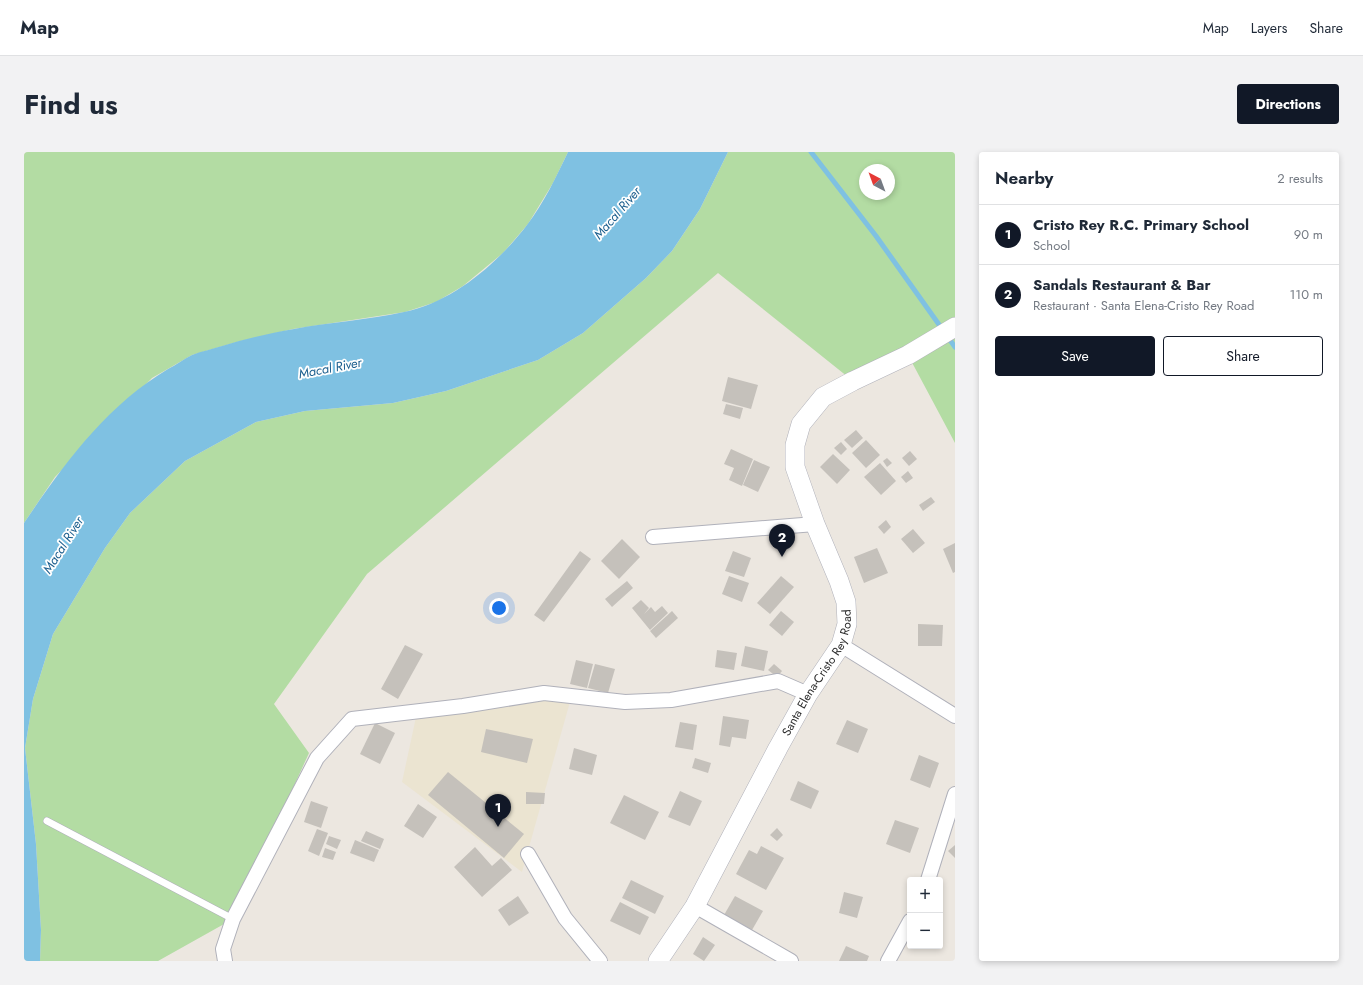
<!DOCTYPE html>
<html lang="en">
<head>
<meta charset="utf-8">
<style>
	body { margin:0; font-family:Jost,sans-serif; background:#f2f2f3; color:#1f2937 }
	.controls { position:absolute; right:12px; bottom:12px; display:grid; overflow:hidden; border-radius:4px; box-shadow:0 2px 6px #0003 }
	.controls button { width:36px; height:36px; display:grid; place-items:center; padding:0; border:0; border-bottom:1px solid #e0e1e3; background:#fff; color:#1f2937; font:20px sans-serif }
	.compass { position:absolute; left:835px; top:12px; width:36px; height:36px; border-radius:50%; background:#fff; box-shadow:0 2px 6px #0003; rotate:319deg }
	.you { position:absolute; left:475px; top:456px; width:14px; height:14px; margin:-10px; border:3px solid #fff; border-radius:50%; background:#1a73e8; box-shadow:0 0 0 6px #1a73e833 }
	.badge { display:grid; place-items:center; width:26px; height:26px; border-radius:50%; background:#111827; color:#fff; font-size:13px; font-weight:700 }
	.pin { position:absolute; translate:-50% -33px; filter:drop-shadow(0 1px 2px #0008) }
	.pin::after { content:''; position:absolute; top:21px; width:14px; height:12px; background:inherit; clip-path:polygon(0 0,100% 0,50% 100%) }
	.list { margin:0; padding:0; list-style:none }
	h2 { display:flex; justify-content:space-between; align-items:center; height:52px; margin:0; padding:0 16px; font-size:17px }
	h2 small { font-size:13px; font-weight:400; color:#747a83 }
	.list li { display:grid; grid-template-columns:26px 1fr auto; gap:12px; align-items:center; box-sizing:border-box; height:60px; padding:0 16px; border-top:1px solid #e0e1e3 }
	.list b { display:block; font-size:15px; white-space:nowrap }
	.list p { margin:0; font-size:13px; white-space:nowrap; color:#747a83 }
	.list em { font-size:13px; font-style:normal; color:#747a83 }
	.actions { display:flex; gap:8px; padding:12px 16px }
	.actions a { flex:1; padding:9px 0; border:1px solid #111827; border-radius:4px; text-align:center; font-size:14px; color:#111827 }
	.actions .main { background:#111827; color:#fff }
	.map { position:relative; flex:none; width:931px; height:809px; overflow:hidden; border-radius:4px }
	header { display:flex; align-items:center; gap:24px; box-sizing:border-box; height:56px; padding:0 20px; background:#fff; border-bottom:1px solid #e0e1e3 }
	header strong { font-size:19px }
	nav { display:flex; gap:22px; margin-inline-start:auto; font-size:14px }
	.intro { display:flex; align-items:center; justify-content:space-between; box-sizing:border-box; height:96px; padding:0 24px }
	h1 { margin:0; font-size:28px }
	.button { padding:10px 18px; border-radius:4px; background:#111827; color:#fff; font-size:14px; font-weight:700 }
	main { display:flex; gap:24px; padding:0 24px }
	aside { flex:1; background:#fff; border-radius:4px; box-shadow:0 2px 6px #0003 }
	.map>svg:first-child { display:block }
	.education { fill:#ebe4d1 }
	.green { fill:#b3dca3; fill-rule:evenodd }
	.water { fill:#7fc1e2 }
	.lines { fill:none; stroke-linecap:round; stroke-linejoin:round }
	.stream { stroke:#7fc1e2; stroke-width:5 }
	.building { fill:#c5c1bb }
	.lane-casing { stroke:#b0b1ba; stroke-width:8 }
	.street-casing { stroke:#b0b1ba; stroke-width:16 }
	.secondary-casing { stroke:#b0b1ba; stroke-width:20 }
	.lane { stroke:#fff; stroke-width:7 }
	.street { stroke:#fff; stroke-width:14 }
	.secondary { stroke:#fff; stroke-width:19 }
	.labels { text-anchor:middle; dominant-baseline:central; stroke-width:3.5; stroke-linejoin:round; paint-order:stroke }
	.street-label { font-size:12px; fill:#2c2c2c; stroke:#fff }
	.water-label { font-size:13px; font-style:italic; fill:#1d608f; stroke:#fff }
</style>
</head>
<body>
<header>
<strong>Map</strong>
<nav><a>Map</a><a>Layers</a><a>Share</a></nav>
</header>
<div class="intro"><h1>Find us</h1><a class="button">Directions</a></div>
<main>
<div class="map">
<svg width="931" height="809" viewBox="0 0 931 809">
	<rect width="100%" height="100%" fill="#ece7e0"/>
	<polygon class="education" points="518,547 546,550 498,720 378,630 392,565"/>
	<g class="green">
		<polygon points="0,0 544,0 529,31 504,72 479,101 439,134 412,150 381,160 269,177 213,190 168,203 128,226 31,325 0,371"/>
		<path d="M704 0H931V291L884 203 829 229 694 121 343 422 250 552 285 601 209 767 134 809H16L17 778 12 692 1 596 9 547 29 482 81 396 106 361 161 309 232 270 281 259 369 251 422 239 514 208 559 181 622 126 648 99 676 57ZM841 18H865V42H841Z"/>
	</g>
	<path class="water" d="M544 0H704L676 57 648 99 622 126 559 181 514 208 422 239 369 251 281 259 232 270 161 309 106 361 81 396 29 482 9 547 1 596 12 692 17 778 16 809H0V371C40 312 82 254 144 217 152 213 160 207 168 203 178 199 189 197 198 194 222 187 246 181 270 177 306 170 344 168 380 160 429 150 473 112 503 73 520 51 532 25 544 0Z"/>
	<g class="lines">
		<polyline class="stream" points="787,0 852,84 931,195"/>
	</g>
	<g class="building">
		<polygon points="704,225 734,233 727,257 698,249"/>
		<polygon points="702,252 719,256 716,267 699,262"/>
		<polygon points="832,278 839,286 828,296 820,288"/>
		<polygon points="842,288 856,303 842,316 828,301"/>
		<polygon points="817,290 823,297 817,303 810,296"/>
		<polygon points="707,297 729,307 718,334 705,328 710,316 700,312"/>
		<polygon points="886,299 893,307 885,314 878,306"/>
		<polygon points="809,302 826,318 813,332 796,315"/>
		<polygon points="863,306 868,311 863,315 859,309"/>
		<polygon points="730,308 746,315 734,340 719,333"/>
		<polygon points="856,311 872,329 857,343 840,325"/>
		<polygon points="884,319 889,326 882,331 877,325"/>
		<polygon points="907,345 911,350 899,359 895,353"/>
		<polygon points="862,368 867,375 860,382 854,375"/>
		<polygon points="889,377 901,391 889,401 877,387"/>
		<polygon points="598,387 616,405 595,427 577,409"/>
		<polygon points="931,391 931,420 929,421 919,397"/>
		<polygon points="853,396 864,421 840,431 830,405"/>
		<polygon points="556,399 567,407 520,470 510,463"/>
		<polygon points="709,399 727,406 720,425 701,419"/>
		<polygon points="705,424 725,431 718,450 698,442"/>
		<polygon points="757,424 770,435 746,462 733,451"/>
		<polygon points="603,429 609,436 588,455 581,447"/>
		<polygon points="617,448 625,456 620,462 627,455 631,460 638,454 644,461 626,478 608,456"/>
		<polygon points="648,459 654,466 632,486 626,479"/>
		<polygon points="757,459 770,470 758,484 745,473"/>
		<polygon points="894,472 919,473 918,494 894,494"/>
		<polygon points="381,493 399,502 374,547 357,537"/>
		<polygon points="721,494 744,499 740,519 717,514"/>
		<polygon points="693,498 713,501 710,518 691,515"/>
		<polygon points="552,508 569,512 563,536 546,532"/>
		<polygon points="571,512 591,517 584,541 564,536"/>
		<polygon points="750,512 758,519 753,525 744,518"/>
		<polygon points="699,564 725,568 722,587 708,585 706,595 695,593"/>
		<polygon points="823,568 844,577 834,601 812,592"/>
		<polygon points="656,570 673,573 669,598 651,595"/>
		<polygon points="351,571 371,581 356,612 336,602"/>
		<polygon points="462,577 509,587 503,611 457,600"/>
		<polygon points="550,596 573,603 568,623 545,617"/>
		<polygon points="895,603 915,611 906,636 886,628"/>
		<polygon points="671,606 687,611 684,621 668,616"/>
		<polygon points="424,620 500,682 480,706 404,643"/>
		<polygon points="774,629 795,639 787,657 766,648"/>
		<polygon points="656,639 678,649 666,674 644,665"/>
		<polygon points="502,640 521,641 520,652 502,652"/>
		<polygon points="600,643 635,660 621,688 586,671"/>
		<polygon points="287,649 304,655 297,676 280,670"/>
		<polygon points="394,652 413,665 399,686 380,674"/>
		<polygon points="871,668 895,676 886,701 862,692"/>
		<polygon points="753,676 759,683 753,689 746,683"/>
		<polygon points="293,677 304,681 295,704 284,699"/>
		<polygon points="342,679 360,687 356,697 337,689"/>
		<polygon points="305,684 317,688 313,697 302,692"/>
		<polygon points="331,688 355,698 350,710 326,701"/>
		<polygon points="931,693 931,706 924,699"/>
		<polygon points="737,694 760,706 742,738 712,722 725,698 733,702"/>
		<polygon points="451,695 468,714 477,706 488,718 458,745 430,715"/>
		<polygon points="301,696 312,700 309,708 298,705"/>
		<polygon points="607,728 640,744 631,762 598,746"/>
		<polygon points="820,740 839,745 833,766 815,761"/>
		<polygon points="494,744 505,761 485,774 474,758"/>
		<polygon points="711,744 739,759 728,778 700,763"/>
		<polygon points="596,750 625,765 616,783 586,769"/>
		<polygon points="679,785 691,793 680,809 669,802"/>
		<polygon points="822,794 845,804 843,809 815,809"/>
	</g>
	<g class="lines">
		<defs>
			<polyline id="lane" points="23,669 209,767"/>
			<g id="street">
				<polyline points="629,385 791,372"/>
				<polyline points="817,493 931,564"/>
				<polyline points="504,702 541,766 576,809"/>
				<polyline points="904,728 931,642"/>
				<polyline points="671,754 767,809"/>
				<polyline points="201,809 199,797 209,767 293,606 328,567 439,554 520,541 601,550 647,548 754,529 784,542"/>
				<polyline points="864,809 886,769"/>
			</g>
			<g id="secondary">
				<path id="s1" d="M634 809 671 754 754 596 784 542 817 493 823 472 822 450 815 429 791 372 771 315V293L777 272 799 245 829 229 884 203 931 175"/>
			</g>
		</defs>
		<use href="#lane" class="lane-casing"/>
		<use href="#street" class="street-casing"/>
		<use href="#secondary" class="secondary-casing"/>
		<use href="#lane" class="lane"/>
		<use href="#street" class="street"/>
		<use href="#secondary" class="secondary"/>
	</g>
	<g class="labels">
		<g class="street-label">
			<text stroke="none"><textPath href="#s1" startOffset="331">Santa Elena-Cristo Rey Road</textPath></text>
		</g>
		<g class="water-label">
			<text transform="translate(593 61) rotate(-49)">Macal River</text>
			<text transform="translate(306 216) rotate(-11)">Macal River</text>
			<text transform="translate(39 393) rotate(-58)">Macal River</text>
		</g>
	</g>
</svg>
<div class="controls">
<button>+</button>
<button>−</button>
</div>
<svg class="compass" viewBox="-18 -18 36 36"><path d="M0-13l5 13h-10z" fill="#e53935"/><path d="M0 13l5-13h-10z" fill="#747a83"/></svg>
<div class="you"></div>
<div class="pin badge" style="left:474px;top:675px">1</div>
<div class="pin badge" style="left:758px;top:405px">2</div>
</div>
<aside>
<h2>Nearby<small>2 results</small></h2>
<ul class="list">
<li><span class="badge">1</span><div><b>Cristo Rey R.C. Primary School</b><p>School</p></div><em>90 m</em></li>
<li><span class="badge">2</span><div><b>Sandals Restaurant &amp; Bar</b><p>Restaurant · Santa Elena-Cristo Rey Road</p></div><em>110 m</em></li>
</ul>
<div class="actions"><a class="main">Save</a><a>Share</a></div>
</aside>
</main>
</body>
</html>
